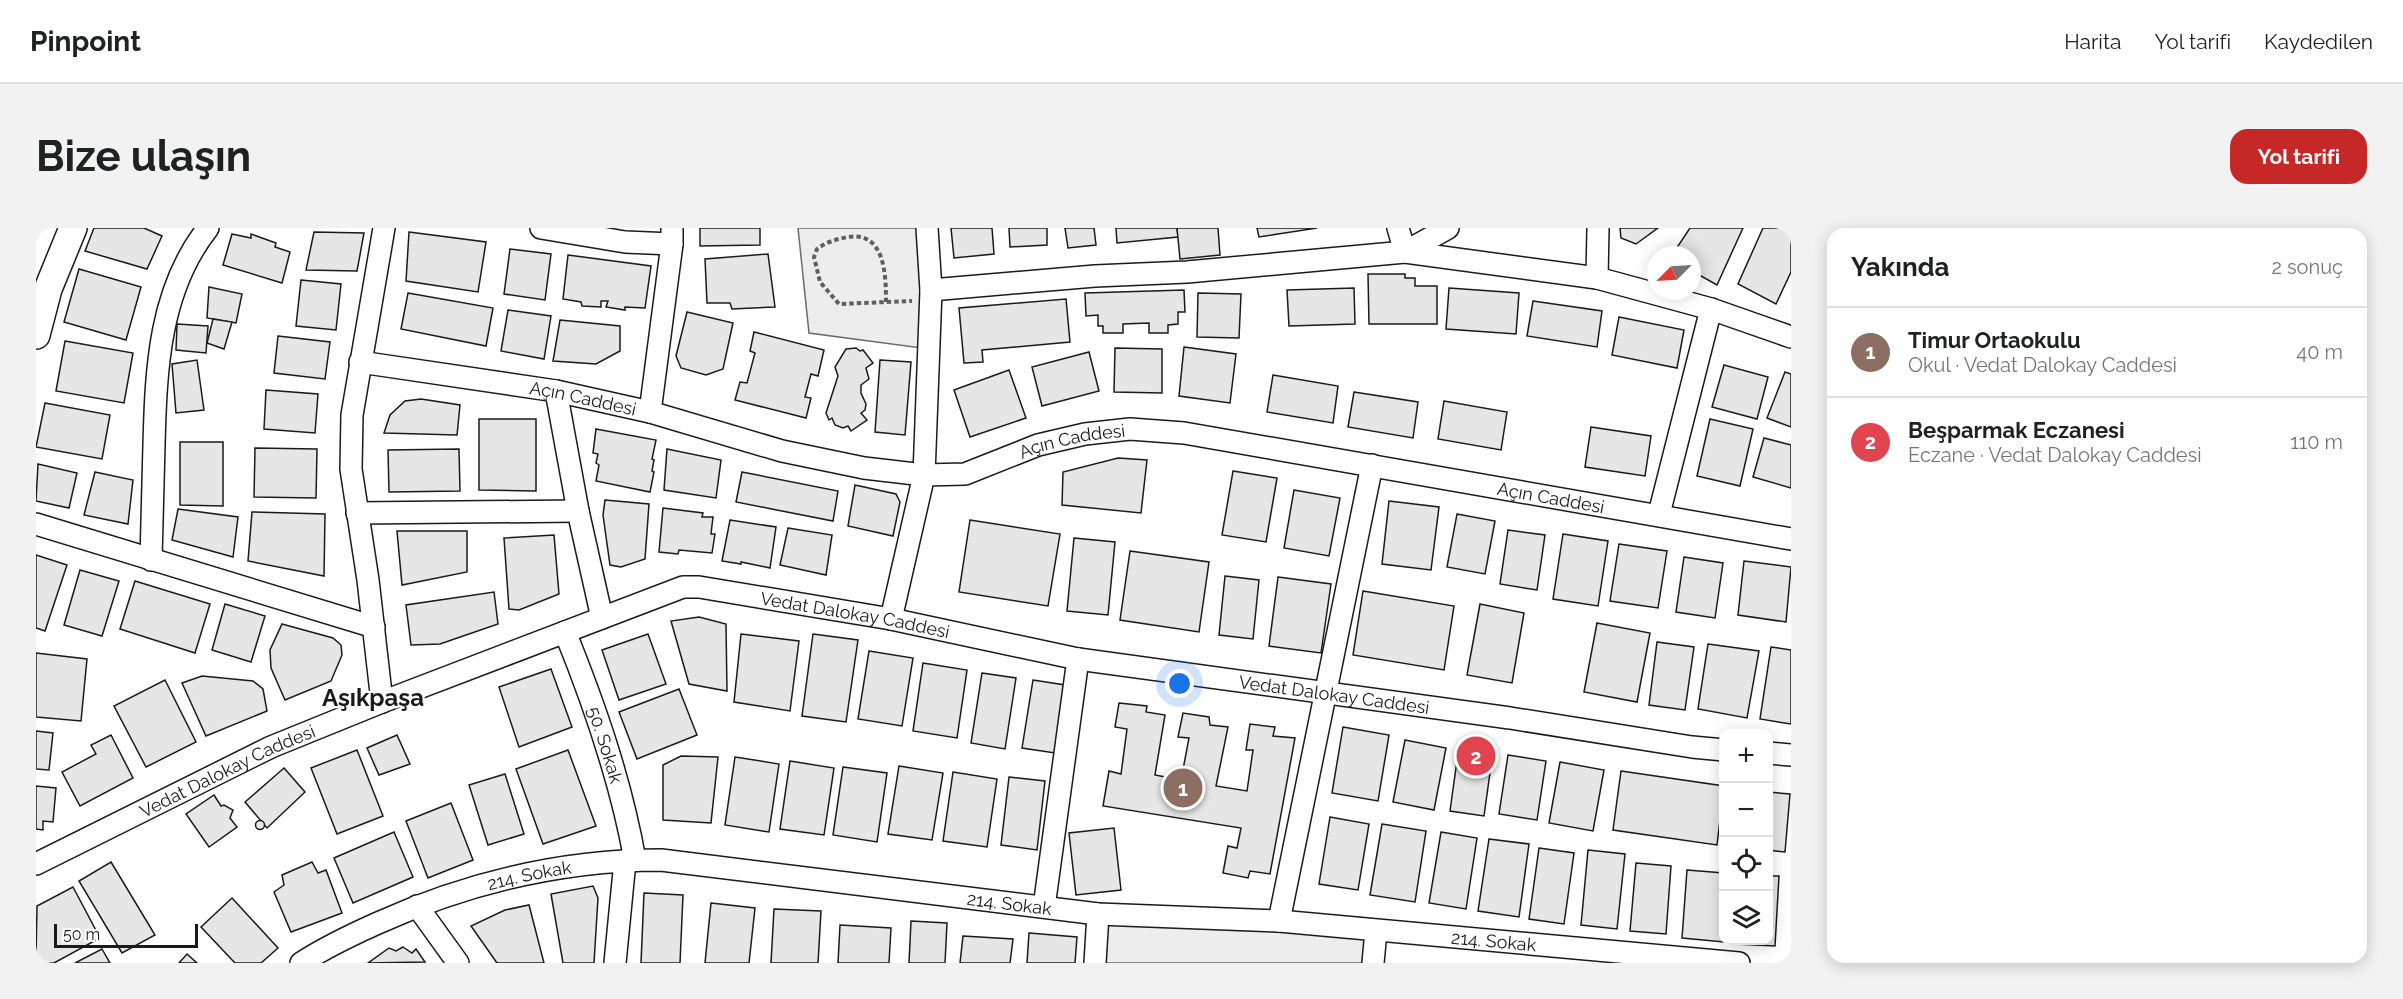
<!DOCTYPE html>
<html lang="tr">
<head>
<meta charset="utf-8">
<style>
	body { margin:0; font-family:Raleway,sans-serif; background:#f2f2f2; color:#202124 }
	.controls { position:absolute; right:18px; bottom:18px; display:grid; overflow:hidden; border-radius:12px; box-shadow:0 3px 15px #0003 }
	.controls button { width:54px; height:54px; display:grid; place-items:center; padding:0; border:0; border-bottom:2px solid #e0e0e0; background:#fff; color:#202124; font:30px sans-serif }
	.compass { position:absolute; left:1611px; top:18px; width:54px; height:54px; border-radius:50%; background:#fff; box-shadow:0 3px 15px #0003; rotate:246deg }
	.scale { position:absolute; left:18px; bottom:15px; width:144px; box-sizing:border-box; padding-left:6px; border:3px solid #1a1a1a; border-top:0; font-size:16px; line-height:21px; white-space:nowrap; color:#1a1a1a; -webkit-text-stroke:4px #fff; paint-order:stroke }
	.you { position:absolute; left:1144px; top:456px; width:21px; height:21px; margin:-15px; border:4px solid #fff; border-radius:50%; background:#1a73e8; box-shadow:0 0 0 9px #1a73e833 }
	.badge { display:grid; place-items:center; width:39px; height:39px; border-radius:50%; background:#c62828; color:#fff; font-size:20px; font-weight:700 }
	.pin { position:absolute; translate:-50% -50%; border:3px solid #fff; box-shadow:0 2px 6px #0006 }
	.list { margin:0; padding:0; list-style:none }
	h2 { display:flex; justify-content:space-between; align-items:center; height:78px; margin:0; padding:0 24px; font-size:26px }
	h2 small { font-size:20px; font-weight:400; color:#757577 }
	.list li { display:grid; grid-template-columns:39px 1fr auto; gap:18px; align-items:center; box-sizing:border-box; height:90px; padding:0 24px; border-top:2px solid #e0e0e0 }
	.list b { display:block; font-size:22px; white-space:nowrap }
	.list p { margin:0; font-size:20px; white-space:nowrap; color:#757577 }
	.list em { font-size:20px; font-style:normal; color:#757577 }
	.icon { flex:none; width:33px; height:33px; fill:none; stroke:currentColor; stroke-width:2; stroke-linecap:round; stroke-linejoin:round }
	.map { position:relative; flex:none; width:1755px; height:735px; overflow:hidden; border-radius:18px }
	header { display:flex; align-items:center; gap:36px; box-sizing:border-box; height:84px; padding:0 30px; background:#fff; border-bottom:2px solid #e0e0e0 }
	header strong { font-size:28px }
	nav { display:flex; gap:33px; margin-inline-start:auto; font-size:21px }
	.intro { display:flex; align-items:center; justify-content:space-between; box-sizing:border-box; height:144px; padding:0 36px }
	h1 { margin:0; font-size:42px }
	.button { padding:15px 27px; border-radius:18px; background:#c62828; color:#fff; font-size:21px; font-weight:700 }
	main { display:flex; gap:36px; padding:0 36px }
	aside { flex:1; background:#fff; border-radius:18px; box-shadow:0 3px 15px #0003 }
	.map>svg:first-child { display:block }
	.green { fill:#ededed; stroke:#6a6a6a; stroke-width:1.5 }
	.building { fill:#e6e6e6; stroke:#1a1a1a; stroke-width:1.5 }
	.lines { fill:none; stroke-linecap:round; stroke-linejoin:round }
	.minor-casing { stroke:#1a1a1a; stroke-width:24 }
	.major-casing { stroke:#1a1a1a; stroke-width:30 }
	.path { stroke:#5f5f5f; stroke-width:4; stroke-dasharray:4.5 3; stroke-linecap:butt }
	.minor { stroke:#fff; stroke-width:21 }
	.major { stroke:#fff; stroke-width:27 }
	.labels { text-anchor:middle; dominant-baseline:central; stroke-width:4.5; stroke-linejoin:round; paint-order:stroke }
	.street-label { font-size:18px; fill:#1a1a1a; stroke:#fff }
	.district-label { font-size:24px; font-weight:bold; fill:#1a1a1a; stroke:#fff }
</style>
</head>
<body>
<header>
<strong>Pinpoint</strong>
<nav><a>Harita</a><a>Yol tarifi</a><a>Kaydedilen</a></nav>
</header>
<div class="intro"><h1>Bize ulaşın</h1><a class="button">Yol tarifi</a></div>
<main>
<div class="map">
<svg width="1755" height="735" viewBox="0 0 1755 735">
	<rect width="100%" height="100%" fill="#fff"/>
	<g class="green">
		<polygon points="762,0 891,0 893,121 773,105"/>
		<polygon points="1062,686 1340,703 1337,735 1059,735"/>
	</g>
	<g class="building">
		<polygon points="58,0 108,0 126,8 111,41 49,23"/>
		<polygon points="664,0 724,0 724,17 664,18"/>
		<polygon points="915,0 956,0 958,26 918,30"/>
		<polygon points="973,0 1011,0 1011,17 974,19"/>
		<polygon points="1029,0 1058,0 1060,17 1032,20"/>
		<polygon points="1080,0 1141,0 1142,9 1081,15"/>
		<polygon points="1141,0 1182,0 1184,27 1144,31"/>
		<polygon points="1221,0 1281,0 1223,9"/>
		<polygon points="1584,0 1622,0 1600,16 1585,10"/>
		<polygon points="1654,0 1707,0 1681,57 1656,43 1656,27 1636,27"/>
		<polygon points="1727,0 1748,0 1755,4 1755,44 1740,76 1702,56"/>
		<polygon points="278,4 328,5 321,43 270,42"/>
		<polygon points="373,4 450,14 442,64 370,53"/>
		<polygon points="196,6 215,10 215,6 240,15 239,19 254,24 246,55 187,37"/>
		<polygon points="474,21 515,26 509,72 468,66"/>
		<polygon points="732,26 739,79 696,81 694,75 671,75 669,31"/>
		<polygon points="532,27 615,38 609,80 589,79 589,82 570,79 572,73 565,73 565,79 546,78 545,74 527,71"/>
		<polygon points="43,41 105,59 90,112 28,94"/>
		<polygon points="1332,46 1369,46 1369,50 1379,50 1379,58 1401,58 1401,96 1333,96"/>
		<polygon points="265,52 305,56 300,102 260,98"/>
		<polygon points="173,59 206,66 200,95 171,90"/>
		<polygon points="1318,60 1319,96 1253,98 1251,62"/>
		<polygon points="1413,60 1483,65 1480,106 1410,101"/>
		<polygon points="1148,62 1149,84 1142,84 1142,96 1132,97 1132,105 1113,105 1113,95 1087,96 1087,105 1067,105 1067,98 1062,98 1062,87 1050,88 1049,65"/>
		<polygon points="372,65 457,80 450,118 365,101"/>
		<polygon points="1162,65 1205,66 1203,110 1161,109"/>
		<polygon points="1030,71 1034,114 946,122 947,134 928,135 923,80"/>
		<polygon points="1497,73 1566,83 1561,119 1491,108"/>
		<polygon points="472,82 515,88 508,131 465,123"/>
		<polygon points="651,84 697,95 687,141 670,147 645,140 640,128"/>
		<polygon points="1583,89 1648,102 1641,140 1576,127"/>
		<polygon points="177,91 196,94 188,121 171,115"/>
		<polygon points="524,92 584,98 584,123 560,136 517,133"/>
		<polygon points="141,96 172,98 170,125 140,122"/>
		<polygon points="718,104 788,122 782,148 775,146 769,169 775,170 770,190 699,172 704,154 711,155 719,125 714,123"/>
		<polygon points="242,108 294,114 289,151 238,145"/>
		<polygon points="29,113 97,125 88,175 20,163"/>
		<polygon points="1148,119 1200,126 1194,175 1143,168"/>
		<polygon points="820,120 824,123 827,122 837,135 830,140 833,151 825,157 825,165 830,176 829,182 825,185 831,192 815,203 812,198 807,200 799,197 796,190 793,192 790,185 802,148 799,139 810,121"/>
		<polygon points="1079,120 1126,121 1126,165 1078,164"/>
		<polygon points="1053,124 1063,163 1006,178 996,139"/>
		<polygon points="161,132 168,182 140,185 136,136"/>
		<polygon points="844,132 875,134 869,207 839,204"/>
		<polygon points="1688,137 1732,149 1721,191 1676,179"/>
		<polygon points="973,142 990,190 934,209 918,162"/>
		<polygon points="1749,144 1755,146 1755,199 1731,190"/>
		<polygon points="1237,147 1302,158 1297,195 1231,184"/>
		<polygon points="230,162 282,166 279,205 228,201"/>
		<polygon points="1318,164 1382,174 1377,210 1312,199"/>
		<polygon points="385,171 424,177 421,207 348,205 354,187 369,173"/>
		<polygon points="1408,173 1471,184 1465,222 1402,211"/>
		<polygon points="9,175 74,187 66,231 0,219"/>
		<polygon points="443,191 500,191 500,263 443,262"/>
		<polygon points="1674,191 1717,201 1704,258 1661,248"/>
		<polygon points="1555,199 1615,208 1609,248 1549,239"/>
		<polygon points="560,201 620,212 616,231 618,232 616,243 618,244 614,264 560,253 563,237 560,235 562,226 557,225"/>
		<polygon points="1728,210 1755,217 1755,260 1717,249"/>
		<polygon points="144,214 187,214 187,278 144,277"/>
		<polygon points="219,220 281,221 280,270 218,269"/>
		<polygon points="423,221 424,263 353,264 352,222"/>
		<polygon points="631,221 685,232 680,270 628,262"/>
		<polygon points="1082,230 1111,232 1105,285 1026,277 1027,244"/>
		<polygon points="2,236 41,245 33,280 0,273"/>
		<polygon points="1197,243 1241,250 1230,314 1186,307"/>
		<polygon points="59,244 97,252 92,296 48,287"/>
		<polygon points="706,244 802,263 797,293 700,274"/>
		<polygon points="819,257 860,266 864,274 857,308 812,298"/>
		<polygon points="1258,262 1304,270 1293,328 1248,320"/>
		<polygon points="569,272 613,276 609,331 585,339 574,337 567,287"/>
		<polygon points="1353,273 1403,279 1395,342 1346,336"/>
		<polygon points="627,280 667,285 666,289 677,289 675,306 679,306 676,325 643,322 642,326 623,324"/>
		<polygon points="142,281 202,289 197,329 136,312"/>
		<polygon points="216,284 289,286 288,348 212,333"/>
		<polygon points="1421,286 1459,293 1449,346 1411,339"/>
		<polygon points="694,292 740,299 734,340 705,334 705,336 686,333"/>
		<polygon points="934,292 1024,306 1012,378 923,364"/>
		<polygon points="752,300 796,307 790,347 744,337"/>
		<polygon points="1472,302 1509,307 1501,362 1464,356"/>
		<polygon points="361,303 431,303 431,344 366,357"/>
		<polygon points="1527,306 1572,313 1562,378 1517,371"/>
		<polygon points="518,307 523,366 483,382 473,381 468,310"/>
		<polygon points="1038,310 1079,314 1072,387 1031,383"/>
		<polygon points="1583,316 1631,323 1622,380 1574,373"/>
		<polygon points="1094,323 1173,334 1163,404 1084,392"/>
		<polygon points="0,327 31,337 9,403 0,400"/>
		<polygon points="1648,329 1687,335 1679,390 1640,384"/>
		<polygon points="1708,333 1755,339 1750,394 1702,387"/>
		<polygon points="44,342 83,353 66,408 28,397"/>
		<polygon points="1189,348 1223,352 1217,411 1183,407"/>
		<polygon points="1242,349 1295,356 1285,425 1233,418"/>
		<polygon points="99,353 174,376 159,425 84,401"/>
		<polygon points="1327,363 1418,378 1408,442 1317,427"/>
		<polygon points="458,364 462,396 404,416 375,417 370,377"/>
		<polygon points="189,376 229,388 215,434 176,422"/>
		<polygon points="1444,376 1488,385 1476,455 1431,447"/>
		<polygon points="663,389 690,396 691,463 653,456 635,393"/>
		<polygon points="1561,395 1614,405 1601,474 1548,464"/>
		<polygon points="246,396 297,410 305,417 306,427 295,453 249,472 235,440 234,422"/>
		<polygon points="612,406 630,456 583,472 566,422"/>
		<polygon points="705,406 763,413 754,483 698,474"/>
		<polygon points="777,406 822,412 810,494 766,488"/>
		<polygon points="1621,414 1658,419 1649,482 1613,477"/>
		<polygon points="1672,416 1723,423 1711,490 1662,481"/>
		<polygon points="1735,419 1755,422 1755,496 1724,491"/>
		<polygon points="833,423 877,430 866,498 822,491"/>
		<polygon points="0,425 51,431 45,493 0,489"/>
		<polygon points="887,435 931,442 921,510 877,503"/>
		<polygon points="515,441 536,499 483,519 463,459"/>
		<polygon points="946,445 980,450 969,521 935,515"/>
		<polygon points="166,448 217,453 227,461 231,483 170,508 146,455"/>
		<polygon points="129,452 160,514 110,539 78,478"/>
		<polygon points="997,452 1029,457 1019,525 986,520"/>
		<polygon points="643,461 661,507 601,531 583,484"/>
		<polygon points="1083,475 1111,478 1110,484 1129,487 1119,547 1145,552 1153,510 1142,509 1147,485 1173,489 1174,497 1192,499 1180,558 1211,563 1217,522 1210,522 1214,496 1239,499 1237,508 1259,510 1234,646 1214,643 1212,650 1187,645 1192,618 1201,620 1205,600 1067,578 1073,543 1085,546 1091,501 1079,499"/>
		<polygon points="1307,499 1353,507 1342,573 1296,565"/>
		<polygon points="0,503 17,505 13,542 0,541"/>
		<polygon points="75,507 97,550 44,578 26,544 60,526 55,517"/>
		<polygon points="361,507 374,536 343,547 331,520"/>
		<polygon points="1369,512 1410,520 1398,582 1357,574"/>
		<polygon points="1423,518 1457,523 1448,588 1414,583"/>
		<polygon points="321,522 347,588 301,606 275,540"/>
		<polygon points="532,522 560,598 507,616 480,541"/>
		<polygon points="1472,527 1510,533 1501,592 1463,586"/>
		<polygon points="645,528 682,529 675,595 627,592 627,537"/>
		<polygon points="699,529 743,536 733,604 689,597"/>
		<polygon points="754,533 798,540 788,607 744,601"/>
		<polygon points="1524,534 1568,542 1557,603 1513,595"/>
		<polygon points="863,538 907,545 896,612 852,606"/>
		<polygon points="807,539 851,545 841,614 797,607"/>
		<polygon points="248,540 269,564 231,600 209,574"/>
		<polygon points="1585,543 1688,558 1681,617 1577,602"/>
		<polygon points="917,544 961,551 951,619 907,613"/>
		<polygon points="469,546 488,606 452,617 433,557"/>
		<polygon points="973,549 1009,553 1001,622 965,617"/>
		<polygon points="0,558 20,560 17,594 7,593 7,602 0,601"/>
		<polygon points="1732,564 1754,566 1749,624 1732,622"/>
		<polygon points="178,567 185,578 188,577 197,582 194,590 201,599 173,619 150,586"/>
		<polygon points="415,575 437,632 392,650 370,593"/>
		<polygon points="1294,589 1333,596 1322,662 1283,656"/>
		<circle cx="224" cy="597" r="4.5"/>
		<polygon points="1346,596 1390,603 1379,674 1334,667"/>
		<polygon points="1078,600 1085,662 1040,667 1033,605"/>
		<polygon points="358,604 377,649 317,675 298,630"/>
		<polygon points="1405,604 1441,610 1430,681 1393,675"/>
		<polygon points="1453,611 1493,616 1483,689 1442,683"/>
		<polygon points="1503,620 1538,625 1528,696 1493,691"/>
		<polygon points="1552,622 1589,626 1581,701 1545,697"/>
		<polygon points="75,634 119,707 86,725 43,653"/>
		<polygon points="276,634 282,645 290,642 306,685 255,704 238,664 248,657 246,647"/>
		<polygon points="1600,635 1635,638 1630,706 1594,703"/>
		<polygon points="1651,642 1688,645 1688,714 1646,710"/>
		<polygon points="1732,648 1743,648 1739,718 1699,716 1699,712 1732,712"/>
		<polygon points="557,658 562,670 558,735 527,735 515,666"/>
		<polygon points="37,659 64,710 18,735 3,735 0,730 1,678"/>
		<polygon points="608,665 647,667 644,735 605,735"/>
		<polygon points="196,670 242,720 225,735 199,735 165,699"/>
		<polygon points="675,675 719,680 713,735 669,735"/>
		<polygon points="493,677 508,735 461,735 435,698 469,682"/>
		<polygon points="738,681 785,683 782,735 735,735"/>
		<polygon points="875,693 911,695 909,735 873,735"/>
		<polygon points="804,697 855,700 853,735 802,735"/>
		<polygon points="993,705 1041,709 1039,735 991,735"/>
		<polygon points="927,708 977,711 974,735 924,735"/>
		<polygon points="367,719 376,725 380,721 389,734 332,735 353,720 360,723"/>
		<polygon points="66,721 74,735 39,735"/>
		<polygon points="151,726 161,735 143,735"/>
	</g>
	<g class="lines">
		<defs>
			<g id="minor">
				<polyline points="505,0 589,14 636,16"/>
				<polyline points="1362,0 1369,24 1561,50 1675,81 1755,109"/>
				<polyline points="1561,50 1562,0"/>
				<polyline points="895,62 1059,48 1151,44 1369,24 1412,0"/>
				<path id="s1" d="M324 134 520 163 614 184 746 223 828 240 888 247 929 246 1002 217 1049 206 1094 201 1148 205 1755 311"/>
				<polyline points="520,163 542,283 566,390"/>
				<polyline points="614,184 636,16 636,0"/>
				<polyline points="321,285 542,283"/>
				<polyline points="1623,286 1675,81"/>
				<polyline points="0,296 338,399"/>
				<path d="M115 332C116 294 117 255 118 217 120 141 123 62 172 0"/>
				<polyline points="855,391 888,247 895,62 891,0"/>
				<path id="s2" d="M529 404C559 478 585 553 599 632"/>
				<polyline points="346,474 332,352 315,241 316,187 348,0"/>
				<polyline points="1732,525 1755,527"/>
				<path id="s3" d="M0 636 235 519 346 474 647 359H663L855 391 1042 431 1474 490 1656 519 1688 522"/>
				<polyline points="381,678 422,735"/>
				<polyline points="1008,679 1042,431"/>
				<polyline points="1243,693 1336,237"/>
				<path id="s4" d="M265 735C290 719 315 707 342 695 431 655 527 632 625 632L1062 686 1243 693 1703 735"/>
				<polyline points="579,735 589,633"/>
				<polyline points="1059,735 1062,686"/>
				<polyline points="1337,735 1340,703"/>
			</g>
			<polyline id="major" points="0,107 12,61 37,0"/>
		</defs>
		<use href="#minor" class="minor-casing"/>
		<use href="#major" class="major-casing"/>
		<path class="path" d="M850 74C850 47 849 3 812 9 801 11 790 14 781 21L778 29 784 54 803 76 876 73"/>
		<use href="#minor" class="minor"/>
		<use href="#major" class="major"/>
	</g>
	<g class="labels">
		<g class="street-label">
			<text stroke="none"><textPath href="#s1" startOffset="226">Açın Caddesi</textPath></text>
			<text stroke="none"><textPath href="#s1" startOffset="730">Açın Caddesi</textPath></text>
			<text stroke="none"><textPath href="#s1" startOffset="1216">Açın Caddesi</textPath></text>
			<text stroke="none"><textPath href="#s3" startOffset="879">Vedat Dalokay Caddesi</textPath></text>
			<text stroke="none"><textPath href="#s3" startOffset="1365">Vedat Dalokay Caddesi</textPath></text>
			<text stroke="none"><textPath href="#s2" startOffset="120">50. Sokak</textPath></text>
			<text stroke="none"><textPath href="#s3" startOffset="213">Vedat Dalokay Caddesi</textPath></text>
			<text stroke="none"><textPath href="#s4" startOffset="246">214. Sokak</textPath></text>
			<text stroke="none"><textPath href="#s4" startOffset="730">214. Sokak</textPath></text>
			<text stroke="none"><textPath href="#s4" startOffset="1216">214. Sokak</textPath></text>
		</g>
		<g class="district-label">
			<text x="337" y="469">Aşıkpaşa</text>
		</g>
	</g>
</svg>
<div class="controls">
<button>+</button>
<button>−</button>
<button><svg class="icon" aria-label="locate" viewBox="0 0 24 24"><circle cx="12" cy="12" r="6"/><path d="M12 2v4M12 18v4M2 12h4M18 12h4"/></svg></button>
<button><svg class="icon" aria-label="layers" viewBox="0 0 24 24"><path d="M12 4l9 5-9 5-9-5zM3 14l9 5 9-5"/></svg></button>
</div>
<svg class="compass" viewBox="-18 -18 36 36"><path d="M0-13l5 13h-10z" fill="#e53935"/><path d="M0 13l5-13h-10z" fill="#757577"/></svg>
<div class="scale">50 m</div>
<div class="you"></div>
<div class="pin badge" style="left:1147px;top:560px;background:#8d6e63">1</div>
<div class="pin badge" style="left:1440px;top:528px;background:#e0444e">2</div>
</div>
<aside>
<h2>Yakında<small>2 sonuç</small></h2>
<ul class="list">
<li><span class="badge" style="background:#8d6e63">1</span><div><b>Timur Ortaokulu</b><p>Okul · Vedat Dalokay Caddesi</p></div><em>40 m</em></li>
<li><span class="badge" style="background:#e0444e">2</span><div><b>Beşparmak Eczanesi</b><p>Eczane · Vedat Dalokay Caddesi</p></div><em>110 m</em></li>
</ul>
</aside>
</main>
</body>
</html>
